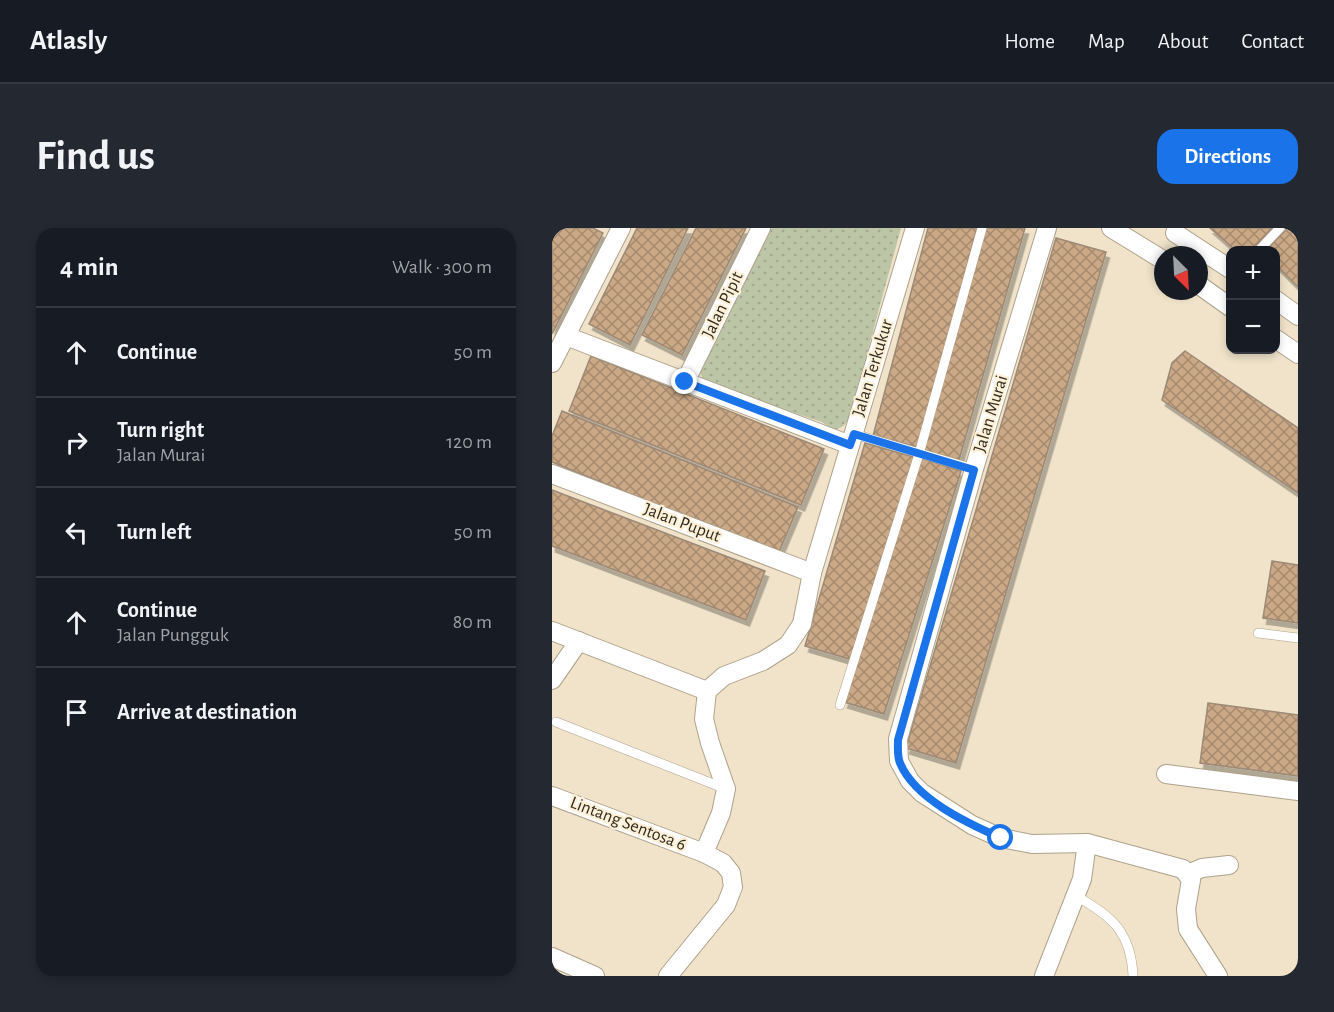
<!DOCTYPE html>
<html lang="en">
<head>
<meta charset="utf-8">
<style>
	body { margin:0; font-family:"Alegreya Sans",sans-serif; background:#242831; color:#f1f3f6 }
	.controls { position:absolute; right:18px; top:18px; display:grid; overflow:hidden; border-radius:12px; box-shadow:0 3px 9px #0003 }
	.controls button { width:54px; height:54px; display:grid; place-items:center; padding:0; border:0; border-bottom:2px solid #363941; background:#171b24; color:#f1f3f6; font:30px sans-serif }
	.compass { position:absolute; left:602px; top:18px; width:54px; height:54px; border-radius:50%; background:#171b24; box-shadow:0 3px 9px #0003; rotate:156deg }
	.stop { position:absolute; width:18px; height:18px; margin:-14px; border:4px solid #1a73e8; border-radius:50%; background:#fff }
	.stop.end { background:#1a73e8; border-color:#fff; box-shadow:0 2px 6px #0008 }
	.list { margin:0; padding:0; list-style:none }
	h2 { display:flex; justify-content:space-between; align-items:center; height:78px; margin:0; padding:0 24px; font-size:26px }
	h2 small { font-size:20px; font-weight:400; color:#9ea1a6 }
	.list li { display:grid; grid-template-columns:39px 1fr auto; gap:18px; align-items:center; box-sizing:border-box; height:90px; padding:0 24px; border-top:2px solid #363941 }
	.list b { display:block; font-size:22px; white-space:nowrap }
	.list p { margin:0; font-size:20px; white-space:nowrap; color:#9ea1a6 }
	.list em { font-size:20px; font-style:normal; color:#9ea1a6 }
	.icon { flex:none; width:33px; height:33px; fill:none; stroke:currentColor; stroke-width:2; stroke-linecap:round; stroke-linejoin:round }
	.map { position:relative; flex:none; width:746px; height:748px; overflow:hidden; border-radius:18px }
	header { display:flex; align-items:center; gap:36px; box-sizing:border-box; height:84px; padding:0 30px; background:#171b24; border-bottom:2px solid #363941 }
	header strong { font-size:28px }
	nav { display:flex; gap:33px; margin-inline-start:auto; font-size:21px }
	.intro { display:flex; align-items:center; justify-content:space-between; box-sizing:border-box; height:144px; padding:0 36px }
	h1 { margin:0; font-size:42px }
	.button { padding:15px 27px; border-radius:18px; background:#1a73e8; color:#fff; font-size:21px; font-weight:700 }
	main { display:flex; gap:36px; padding:0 36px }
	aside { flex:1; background:#171b24; border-radius:18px; box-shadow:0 3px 9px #0003 }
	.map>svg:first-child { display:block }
	.park { fill:url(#park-dots) }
	.building { fill:url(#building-cross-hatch); stroke:#9c8976; stroke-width:1.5; filter:url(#shadow) }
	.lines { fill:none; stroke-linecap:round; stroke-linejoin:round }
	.service-casing { stroke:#aea28a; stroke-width:10 }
	.minor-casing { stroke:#aea28a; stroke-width:20 }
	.service { stroke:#fff; stroke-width:9 }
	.minor { stroke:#fff; stroke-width:18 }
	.route { stroke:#1a73e8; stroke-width:8 }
	.labels { text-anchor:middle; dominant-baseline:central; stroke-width:4.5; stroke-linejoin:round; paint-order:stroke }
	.street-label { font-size:18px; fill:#302b21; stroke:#fdf0d7 }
</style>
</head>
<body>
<header>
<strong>Atlasly</strong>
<nav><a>Home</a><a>Map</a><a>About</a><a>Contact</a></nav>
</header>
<div class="intro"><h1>Find us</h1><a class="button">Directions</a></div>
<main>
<aside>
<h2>4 min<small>Walk · 300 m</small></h2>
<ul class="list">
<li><svg class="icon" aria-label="ahead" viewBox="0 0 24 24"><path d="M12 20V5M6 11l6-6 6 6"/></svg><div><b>Continue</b></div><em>50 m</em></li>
<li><svg class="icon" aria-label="right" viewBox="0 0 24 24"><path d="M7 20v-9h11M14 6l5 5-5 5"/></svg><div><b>Turn right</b><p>Jalan Murai</p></div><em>120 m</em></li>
<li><svg class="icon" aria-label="left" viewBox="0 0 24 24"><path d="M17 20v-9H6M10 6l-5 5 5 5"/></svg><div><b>Turn left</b></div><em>50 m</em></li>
<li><svg class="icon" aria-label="ahead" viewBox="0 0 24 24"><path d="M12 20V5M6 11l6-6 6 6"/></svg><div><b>Continue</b><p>Jalan Pungguk</p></div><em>80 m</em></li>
<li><svg class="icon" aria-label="arrive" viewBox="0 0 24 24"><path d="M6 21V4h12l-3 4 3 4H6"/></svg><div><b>Arrive at destination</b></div></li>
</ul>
</aside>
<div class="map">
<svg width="746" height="748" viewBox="0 0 746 748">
	<defs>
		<pattern id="park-dots" width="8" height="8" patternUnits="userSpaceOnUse" patternTransform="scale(1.5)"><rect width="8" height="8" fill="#bdc5a7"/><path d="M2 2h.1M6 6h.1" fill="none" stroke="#a3a98f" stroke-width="1.8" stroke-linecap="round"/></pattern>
		<pattern id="building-cross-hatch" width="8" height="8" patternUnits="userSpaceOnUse" patternTransform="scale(1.5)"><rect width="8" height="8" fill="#cba987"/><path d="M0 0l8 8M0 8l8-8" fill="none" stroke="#a58a6e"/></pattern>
		<filter id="shadow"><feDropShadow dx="3.5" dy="6" stdDeviation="0" flood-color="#0004"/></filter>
	</defs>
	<rect width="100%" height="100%" fill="#f0e3ca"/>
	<path class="park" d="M219 0H349L298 188C294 197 290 200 281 202L270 194 152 155 147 141Z"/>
	<g class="building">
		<polygon points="2,0 41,0 51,5 0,106 0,5"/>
		<polygon points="85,0 136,0 78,117 37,96"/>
		<polygon points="144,0 194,0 130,127 90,107"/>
		<polygon points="376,0 425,0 366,219 321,208"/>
		<polygon points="434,0 473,0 407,232 370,222"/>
		<polygon points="658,0 721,0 700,22 683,22"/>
		<polygon points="736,0 746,0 746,59 724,37 724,22 714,22"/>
		<polygon points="504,10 554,24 404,535 354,520"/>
		<polygon points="633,123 746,200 746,265 610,172 620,135"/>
		<polygon points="39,128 272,221 249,277 17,183"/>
		<polygon points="10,183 246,279 226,326 0,234 0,208"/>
		<polygon points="313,215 362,229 301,432 253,418"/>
		<polygon points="369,230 409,243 332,486 292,474"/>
		<polygon points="0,262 213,343 194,392 0,318"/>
		<polygon points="720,333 746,337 746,395 711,390"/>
		<polygon points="656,475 746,487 746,548 648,535"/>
	</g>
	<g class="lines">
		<defs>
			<g id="service">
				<polyline points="707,22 728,0"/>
				<polyline points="302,206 422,241"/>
				<polyline points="706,405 746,410"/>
				<polyline points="288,477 367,226 430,0"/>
				<polyline points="4,494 174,561"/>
				<path d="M524 668C560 688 579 704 581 748"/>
			</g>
			<g id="minor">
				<polyline points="495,0 422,241 346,511 347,533 358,553 370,565 420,597 449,610 480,616 535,615 631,641 639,652 634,681 636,701 666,748"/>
				<polyline points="559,0 611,32"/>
				<polyline points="623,5 678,41"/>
				<polyline points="647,57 678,79"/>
				<polyline points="724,72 746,88"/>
				<polyline points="14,108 298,217"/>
				<polyline points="724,111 746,126"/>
				<polyline points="0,135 69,0"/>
				<polyline points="133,154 209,0"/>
				<polyline points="0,246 260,345"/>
				<polyline points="0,403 155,463"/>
				<polyline points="0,452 27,413"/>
				<polyline points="614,546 746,563"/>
				<polyline points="0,568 152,625 171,635 179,645 181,659 174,677 116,748"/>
				<polyline points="152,625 169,585 174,561 158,515 152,491 155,463 172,448 211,433 236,417 250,396 260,345 363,0"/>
				<polyline points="636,646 650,640 677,637"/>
				<polyline points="0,729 43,748"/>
				<polyline points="492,748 530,651 535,615"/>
			</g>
		</defs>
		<use href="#service" class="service-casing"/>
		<use href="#minor" class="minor-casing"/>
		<use href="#service" class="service"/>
		<use href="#minor" class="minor"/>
	</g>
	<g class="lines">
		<path class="route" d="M133 154 298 217 302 206 422 242 346 512C346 519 345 528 348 535 363 571 415 595 449 610"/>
	</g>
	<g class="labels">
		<g class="street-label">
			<text transform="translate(171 77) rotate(-64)">Jalan Pipit</text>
			<text transform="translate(321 140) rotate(-73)">Jalan Terkukur</text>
			<text transform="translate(439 186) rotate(-73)">Jalan Murai</text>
			<text transform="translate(130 295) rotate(21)">Jalan Puput</text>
			<text transform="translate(76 596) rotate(21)">Lintang Sentosa 6</text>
		</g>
	</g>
</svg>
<div class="controls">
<button>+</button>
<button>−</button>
</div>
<svg class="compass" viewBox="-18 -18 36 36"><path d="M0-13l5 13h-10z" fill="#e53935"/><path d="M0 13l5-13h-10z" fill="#9ea1a6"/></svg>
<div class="stop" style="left:449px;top:610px"></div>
<div class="stop end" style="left:133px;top:154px"></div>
</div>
</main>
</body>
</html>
